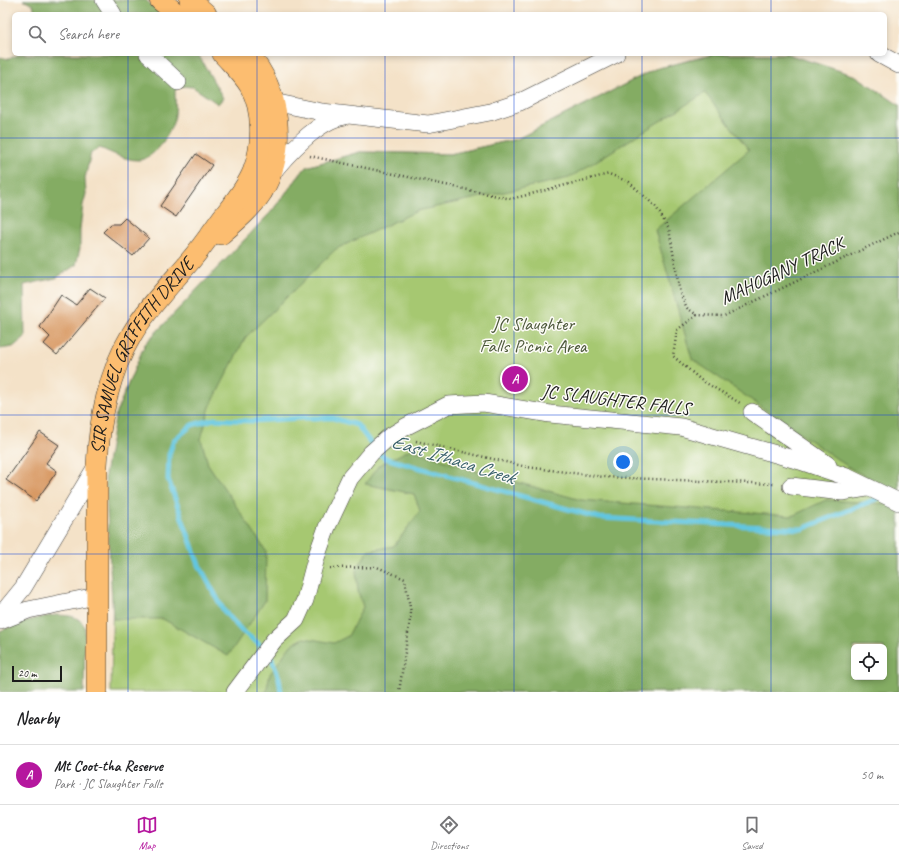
<!DOCTYPE html>
<html lang="en">
<head>
<meta charset="utf-8">
<style>
	body { margin:0; font-family:Caveat,sans-serif; background:#f6f6f6; color:#202124 }
	.controls { position:absolute; right:12px; bottom:12px; display:grid; overflow:hidden; border-radius:6px; box-shadow:0 2px 6px #0003 }
	.controls button { width:36px; height:36px; display:grid; place-items:center; padding:0; border:0; border-bottom:1px solid #e0e0e0; background:#fff; color:#202124; font:20px sans-serif }
	.scale { position:absolute; left:12px; bottom:10px; width:50px; box-sizing:border-box; padding-left:4px; border:2px solid #1c1c1c; border-top:0; font-size:11px; line-height:14px; white-space:nowrap; color:#1c1c1c; -webkit-text-stroke:3px #fdfcf7; paint-order:stroke }
	.you { position:absolute; left:623px; top:462px; width:14px; height:14px; margin:-10px; border:3px solid #fff; border-radius:50%; background:#1a73e8; box-shadow:0 0 0 6px #1a73e833 }
	.badge { display:grid; place-items:center; width:26px; height:26px; border-radius:50%; background:#b5179e; color:#fff; font-size:13px; font-weight:700 }
	.pin { position:absolute; translate:-50% -50%; border:2px solid #fff; box-shadow:0 1px 4px #0006 }
	.list { margin:0; padding:0; list-style:none }
	h2 { display:flex; justify-content:space-between; align-items:center; height:52px; margin:0; padding:0 16px; font-size:17px }
	h2 small { font-size:13px; font-weight:400; color:#757577 }
	.list li { display:grid; grid-template-columns:26px 1fr auto; gap:12px; align-items:center; box-sizing:border-box; height:60px; padding:0 16px; border-top:1px solid #e0e0e0 }
	.list b { display:block; font-size:15px; white-space:nowrap }
	.list p { margin:0; font-size:13px; white-space:nowrap; color:#757577 }
	.list em { font-size:13px; font-style:normal; color:#757577 }
	.icon { flex:none; width:22px; height:22px; fill:none; stroke:currentColor; stroke-width:2; stroke-linecap:round; stroke-linejoin:round }
	.map { position:relative; flex:none; width:899px; height:692px; overflow:hidden }
	.search { position:absolute; background:#fff; box-shadow:0 2px 6px #0003; left:12px; right:12px; top:12px; height:44px; display:flex; align-items:center; gap:10px; box-sizing:border-box; padding:0 14px; border-radius:6px; color:#757577; font-size:15px }
	.sheet { height:112px; background:#fff }
	nav { display:flex; justify-content:space-around; align-items:center; box-sizing:border-box; height:56px; border-top:1px solid #e0e0e0; background:#fff; font-size:11px; color:#757577 }
	nav a { display:grid; justify-items:center; gap:2px }
	nav .on { color:#b5179e }
	.map>svg:first-child { display:block }
	.green { fill:#a6c871; stroke:#617246; fill-rule:evenodd }
	.forest { fill:#84ac63; stroke:#506440; fill-rule:evenodd }
	.lines { fill:none; stroke-linecap:round; stroke-linejoin:round }
	.stream { stroke:#62c6e0; stroke-width:5 }
	.building { fill:#d89862 }
	.minor-casing { stroke:#3c3a36; stroke-width:18 }
	.major-casing { stroke:#3c3a36; stroke-width:22 }
	.path { stroke:#3c3a36; stroke-width:2.5; stroke-dasharray:1 3; stroke-linecap:butt }
	.minor { stroke:#fff; stroke-width:17 }
	.major { stroke:#fcbd6f; stroke-width:21 }
	.grid { fill:none; stroke:#1d4ed8; stroke-width:1; stroke-opacity:0.55 }
	.labels { text-anchor:middle; dominant-baseline:central; stroke-width:3; stroke-linejoin:round; paint-order:stroke }
	.street-label { font-size:19px; fill:#1c1c1c; stroke:#fdfcf7 }
	.park-label { font-size:19px; fill:#4c583a; stroke:#fdfcf7 }
	.water-label { font-size:20px; font-style:italic; fill:#38606a; stroke:#fdfcf7 }
</style>
</head>
<body>
<div class="map">
<svg width="899" height="692" viewBox="0 0 899 692">
	<rect width="100%" height="100%" fill="#fdfcf7"/>
	<filter id="ink" filterUnits="userSpaceOnUse"><feTurbulence type="fractalNoise" baseFrequency=".025" numOctaves="2"/><feDisplacementMap in="SourceGraphic" scale="8" xChannelSelector="R" yChannelSelector="G"/><feConvolveMatrix kernelMatrix="1 2 1 2 8 2 1 2 1" color-interpolation-filters="sRGB"/></filter>
	<filter id="wash" filterUnits="userSpaceOnUse"><feTurbulence type="fractalNoise" baseFrequency=".012" numOctaves="4" result="noise"/><feDisplacementMap in="SourceGraphic" scale="16" xChannelSelector="R" yChannelSelector="G"/><feGaussianBlur stdDeviation="0.9" result="paint"/><feColorMatrix in="noise" values="0 0 0 0 0 0 0 0 0 0 0 0 0 0 0 0 0 1.4 0 .05"/><feComposite in="paint" operator="in"/></filter>
	<g filter="url(#wash)">
		<rect width="100%" height="100%" fill="#f4e2c8"/>
		<path class="green" d="M715 54H787L856 76 899 105V692H111L116 413 145 344 271 212 306 167 360 152 450 154 517 139 655 69ZM854 647H884V677H854Z"/>
		<g class="forest">
			<polygon points="23,0 146,0 161,14 36,14 33,5"/>
			<path d="M20 54H198L223 98 218 104 193 87 180 86 175 91C175 98 176 108 175 115 173 130 155 160 138 160 125 160 112 153 100 148L91 153 85 178 86 194 83 205 80 229V248L76 265 56 278 24 285 25 337 13 347 0 349V57L9 59Z"/>
			<polygon points="715,54 787,54 856,76 899,105 899,493 853,470 692,359 655,230 749,150 705,93 569,178 417,211 336,249 245,338 210,407 201,439 208,464 266,551 265,601 228,656 163,619 113,619 105,475 116,413 145,344 271,212 306,167 360,152 450,154 517,139 655,69"/>
			<path d="M411 449 469 469 581 500 792 516 826 500 888 504 899 508V692H266L270 674 291 645 304 638 334 643 348 636 363 607 358 591 356 570 368 551 394 546 420 511 414 494 365 484 379 465ZM854 647H884V677H854Z"/>
			<path d="M57 615C70 616 78 615 85 627L84 692H0V631C19 623 37 617 57 615Z"/>
		</g>
		<g class="lines">
			<polyline class="stream" points="281,692 279,678 272,659 259,644 242,631 224,611 199,565 168,479 169,454 174,440 192,425 214,419 251,421 302,418 333,418 357,425 379,454 388,459 600,518 802,529 881,497"/>
		</g>
		<g id="blocks">
			<g class="building">
				<polygon points="196,154 212,165 176,217 160,206"/>
				<polygon points="125,218 149,238 133,256 103,232 111,224 119,224"/>
				<polygon points="90,288 105,298 57,355 44,344 50,337 40,327 61,295 76,305"/>
				<polygon points="40,432 59,445 46,463 57,471 36,501 6,480"/>
			</g>
		</g>
	</g>
	<g filter="url(#ink)">
		<use href="#blocks" fill-opacity="0" stroke="#3c3a36" stroke-width="1"/>
		<g class="lines">
			<defs>
				<g id="minor">
					<polyline points="104,0 113,14"/>
					<polyline points="148,54 178,82"/>
					<polyline points="879,54 899,65"/>
					<polyline points="273,102 322,112 428,124 490,112 520,102 616,54"/>
					<path d="M270 176C285 156 319 119 345 116"/>
					<polyline points="752,412 828,465"/>
					<polyline points="791,486 842,492 867,488"/>
					<polyline points="0,616 23,588 97,465"/>
					<polyline points="0,621 28,610 96,596"/>
					<polyline points="235,692 274,640 296,620 305,600 316,558 327,527 350,478 371,453 389,437 407,426 448,405 484,403 550,414 681,427 800,461 847,477 899,502"/>
				</g>
				<g id="major">
					<polyline points="160,0 177,14"/>
					<polyline points="190,0 206,14"/>
					<path d="M221 234C236 221 251 209 262 192 287 150 281 91 248 54"/>
					<path id="s1" d="M97 692V465C99 421 109 372 132 334 148 307 170 285 190 261 202 247 212 232 223 217 234 203 246 189 253 172 263 147 264 110 250 86 243 74 232 64 223 54"/>
				</g>
			</defs>
			<use href="#minor" class="minor-casing"/>
			<use href="#major" class="major-casing"/>
			<g class="path">
				<polyline points="310,156 511,199 609,174 629,182 656,207 669,229 680,293 687,308 697,315 724,316 899,232"/>
				<polyline points="697,315 677,330 673,356 701,380 740,403"/>
				<polyline points="416,441 527,467 604,477 775,484"/>
				<polyline points="330,568 377,567 405,579 411,613 399,692"/>
			</g>
			<use href="#minor" class="minor"/>
			<use href="#major" class="major"/>
		</g>
	</g>
	<path class="grid" d="M128 0V14M257 0V14M385 0V14M514 0V14M642 0V14M771 0V14M128 54V692M257 54V692M385 54V692M514 54V692M642 54V692M771 54V692M0 138H899M0 277H899M0 415H899M0 554H899"/>
	<g class="labels">
		<g class="street-label">
			<text transform="translate(782 271) rotate(-25)">MAHOGANY TRACK</text>
			<text stroke="none"><textPath href="#s1" startOffset="348">SIR SAMUEL GRIFFITH DRIVE</textPath></text>
			<text transform="translate(616 400) rotate(7)">JC SLAUGHTER FALLS</text>
		</g>
		<g class="park-label">
			<text x="533" y="324">JC Slaughter<tspan x="533" dy="22">Falls Picnic Area</tspan></text>
		</g>
		<g class="water-label">
			<text transform="translate(453 459) rotate(17)">East Ithaca Creek</text>
		</g>
	</g>
</svg>
<div class="controls">
<button><svg class="icon" aria-label="locate" viewBox="0 0 24 24"><circle cx="12" cy="12" r="6"/><path d="M12 2v4M12 18v4M2 12h4M18 12h4"/></svg></button>
</div>
<div class="scale">20 m</div>
<div class="you"></div>
<div class="pin badge" style="left:515px;top:379px">A</div>
<div class="search"><svg class="icon" aria-label="search" viewBox="0 0 24 24"><circle cx="10" cy="10" r="6"/><path d="M15 15l6 6"/></svg>Search here</div>
</div>
<section class="sheet">
<h2>Nearby<small></small></h2>
<ul class="list">
<li><span class="badge">A</span><div><b>Mt Coot-tha Reserve</b><p>Park · JC Slaughter Falls</p></div><em>50 m</em></li>
</ul>
</section>
<nav>
<a class="on"><svg class="icon" aria-label="map" viewBox="0 0 24 24"><path d="M3 6l6-2 6 2 6-2v14l-6 2-6-2-6 2zM9 4v14M15 6v14"/></svg>Map</a>
<a><svg class="icon" aria-label="directions" viewBox="0 0 24 24"><path d="M12 3l9 9-9 9-9-9zM9 14v-3h6M13 9l2 2-2 2"/></svg>Directions</a>
<a><svg class="icon" aria-label="saved" viewBox="0 0 24 24"><path d="M7 4h10v16l-5-4-5 4z"/></svg>Saved</a>
</nav>
</body>
</html>
